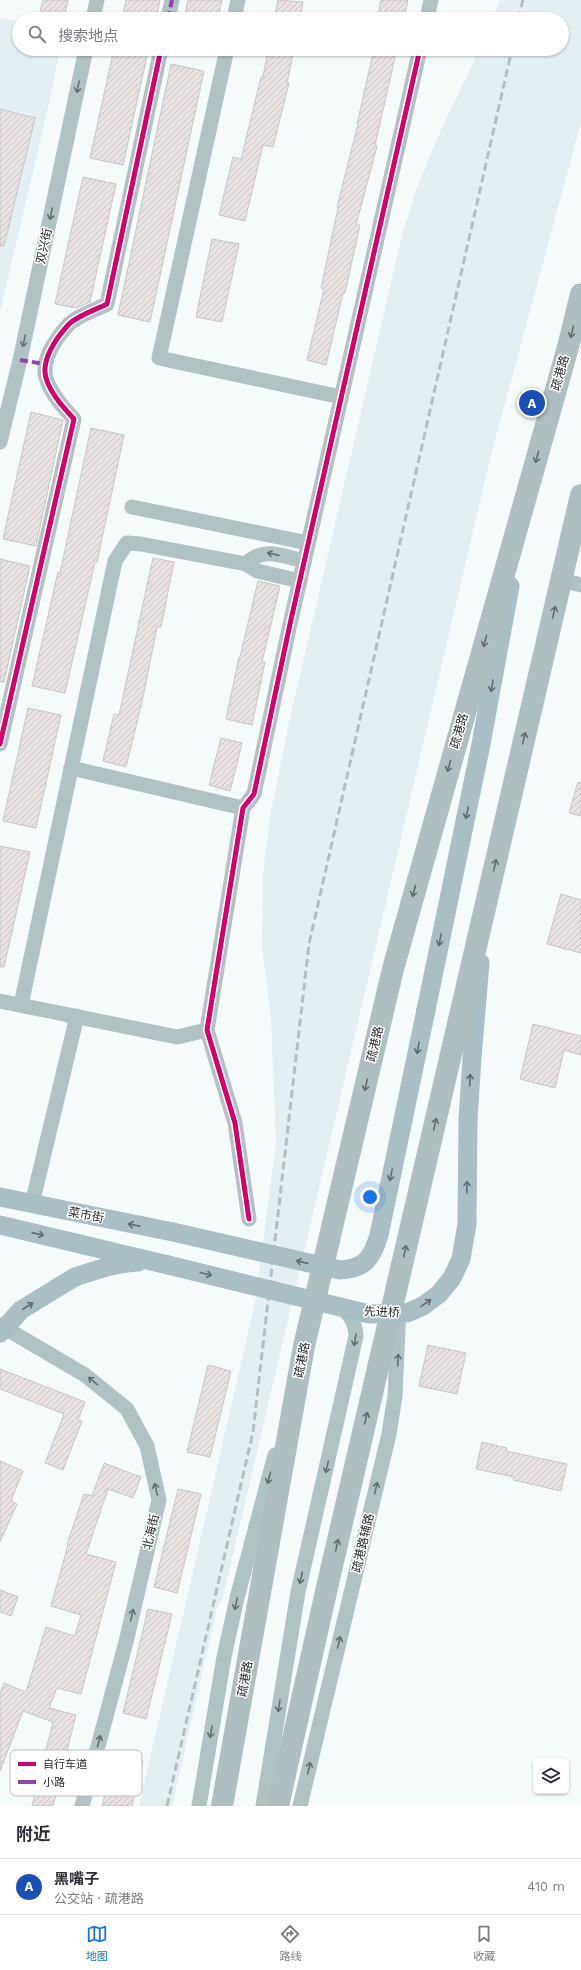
<!DOCTYPE html>
<html lang="zh">
<head>
<meta charset="utf-8">
<style>
	body { margin:0; font-family:"Work Sans","Noto Sans SC",sans-serif; background:#f7f7f7; color:#2b2b33 }
	.controls { position:absolute; right:12px; bottom:12px; display:grid; overflow:hidden; border-radius:6px; box-shadow:0 1px 3px #0004 }
	.controls button { width:36px; height:36px; display:grid; place-items:center; padding:0; border:0; border-bottom:1px solid #e1e1e2; background:#fff; color:#2b2b33; font:20px sans-serif }
	.you { position:absolute; left:370px; top:1197px; width:14px; height:14px; margin:-10px; border:3px solid #fff; border-radius:50%; background:#1a73e8; box-shadow:0 0 0 6px #1a73e833 }
	.badge { display:grid; place-items:center; width:26px; height:26px; border-radius:50%; background:#1a73e8; color:#fff; font-size:13px; font-weight:700 }
	.pin { position:absolute; translate:-50% -50%; border:2px solid #fff; box-shadow:0 1px 4px #0006 }
	.list { margin:0; padding:0; list-style:none }
	h2 { display:flex; justify-content:space-between; align-items:center; height:52px; margin:0; padding:0 16px; font-size:17px }
	h2 small { font-size:13px; font-weight:400; color:#7c7c81 }
	.list li { display:grid; grid-template-columns:26px 1fr auto; gap:12px; align-items:center; box-sizing:border-box; height:56px; padding:0 16px; border-top:1px solid #e1e1e2 }
	.list b { display:block; font-size:15px; white-space:nowrap }
	.list p { margin:0; font-size:13px; white-space:nowrap; color:#7c7c81 }
	.list em { font-size:13px; font-style:normal; color:#7c7c81 }
	.icon { flex:none; width:22px; height:22px; fill:none; stroke:currentColor; stroke-width:2; stroke-linecap:round; stroke-linejoin:round }
	.map { position:relative; flex:none; width:581px; height:1806px; overflow:hidden }
	.search { position:absolute; background:#fff; box-shadow:0 1px 3px #0004; left:12px; right:12px; top:12px; height:44px; display:flex; align-items:center; gap:10px; box-sizing:border-box; padding:0 14px; border-radius:22px; color:#7c7c81; font-size:15px }
	.sheet { height:108px; background:#fff }
	nav { display:flex; justify-content:space-around; align-items:center; box-sizing:border-box; height:56px; border-top:1px solid #e1e1e2; background:#fff; font-size:11px; color:#7c7c81 }
	nav a { display:grid; justify-items:center; gap:2px }
	nav .on { color:#1a73e8 }
	.map>svg:first-child { display:block }
	.built { fill:#e3eff2 }
	.building { fill:url(#building-hatch); stroke:#c5c5c6 }
	.lines { fill:none; stroke-linecap:round; stroke-linejoin:round }
	.minor { stroke:#b1c2c5; stroke-width:15 }
	.major { stroke:#a9bfc3; stroke-width:19 }
	.highway { stroke:#afbec1; stroke-width:22 }
	.rail { stroke:#b4bec0; stroke-width:3; stroke-dasharray:8 4; stroke-linecap:butt }
	.major-bridge { stroke:#a9bfc3; stroke-width:19 }
	.quiet { stroke:#8e44ad; stroke-width:4; stroke-dasharray:8 4; stroke-linecap:butt }
	.cycleway-casing { stroke:#fff; stroke-width:8 }
	.cycleway { stroke:#d6006c; stroke-width:5 }
	.oneway { stroke:#646e70 }
	.oneway2 { stroke:#636c6e }
	.oneway3 { stroke:#606c6f }
	.labels { text-anchor:middle; dominant-baseline:central; stroke-width:3; stroke-linejoin:round; paint-order:stroke }
	.street-label { font-size:12px; fill:#25292a; stroke:#fff }
	.key { fill:#fff; stroke:#bebfbf; stroke-width:1 }
	.key-label { font-size:11px; fill:#25292a }
</style>
</head>
<body>
<div class="map">
<svg width="581" height="1806" viewBox="0 0 581 1806">
	<defs>
		<pattern id="building-hatch" width="6" height="6" patternUnits="userSpaceOnUse"><rect width="6" height="6" fill="#e9e2e3"/><path d="M-1 1l2-2M0 6l6-6M5 7l2-2" fill="none" stroke="#c8c2c3"/></pattern>
	</defs>
	<rect width="100%" height="100%" fill="#f5fafb"/>
	<g class="built">
		<polygon points="500,0 581,0 581,122 490,459 223,1597 217,1608 172,1806 139,1806 255,1303 276,1143 271,1017 262,946 263,873 270,817 289,723 402,235 416,190 443,125 480,49 562,49 562,19 493,19"/>
		<polygon points="0,18 19,22 19,49 60,49 48,108 0,312"/>
	</g>
	<g class="building">
		<polygon points="43,0 68,0 64,19 38,19"/>
		<polygon points="126,0 160,0 156,19 122,19"/>
		<polygon points="188,0 222,0 218,19 184,19"/>
		<polygon points="278,0 303,2 300,19 274,19"/>
		<polygon points="381,0 408,0 404,19 378,15"/>
		<polygon points="114,49 147,56 123,165 90,158"/>
		<polygon points="268,49 294,49 287,83 289,83 273,147 263,145 245,221 219,215 233,157 241,159 261,77 263,77"/>
		<polygon points="374,49 397,49 375,145 377,146 356,225 360,225 345,293 343,293 326,365 307,360 324,289 321,288 338,208 337,207 358,124 357,124"/>
		<polygon points="171,64 204,71 150,322 118,315"/>
		<polygon points="0,109 35,118 4,246 0,246"/>
		<polygon points="83,177 116,184 90,302 76,308 55,304"/>
		<polygon points="212,239 239,244 222,322 196,317"/>
		<polygon points="31,412 63,420 36,546 3,539"/>
		<polygon points="91,428 124,435 97,562 95,562 65,693 32,686 58,572 60,573"/>
		<polygon points="153,558 174,562 161,627 157,627 142,702 126,767 103,761 114,714 119,715"/>
		<polygon points="0,559 30,566 4,682 0,682"/>
		<polygon points="258,581 280,586 262,662 265,662 252,725 226,719 239,657 240,657"/>
		<polygon points="28,708 61,715 36,828 3,821"/>
		<polygon points="221,738 242,743 230,791 209,785"/>
		<polygon points="578,782 581,783 581,816 569,813"/>
		<polygon points="0,846 30,852 4,967 0,967"/>
		<polygon points="561,894 581,900 581,953 547,944"/>
		<polygon points="533,1024 581,1036 581,1055 564,1050 555,1088 520,1079"/>
		<polygon points="428,1345 466,1353 457,1394 419,1386"/>
		<polygon points="208,1365 231,1371 210,1457 187,1452"/>
		<polygon points="0,1369 85,1402 78,1420 82,1421 63,1470 45,1463 64,1414 0,1389"/>
		<polygon points="482,1442 507,1448 506,1451 567,1464 561,1491 513,1480 514,1477 476,1469"/>
		<polygon points="0,1461 23,1471 11,1501 17,1504 0,1542"/>
		<polygon points="104,1463 141,1477 133,1498 108,1489 86,1554 116,1562 81,1694 57,1688 49,1708 76,1715 53,1806 32,1806 53,1722 23,1711 0,1771 0,1694 4,1683 26,1692 46,1627 75,1636 81,1615 51,1606 68,1545 67,1544 84,1494 92,1496"/>
		<polygon points="178,1489 201,1494 177,1593 154,1587"/>
		<polygon points="0,1590 18,1597 11,1616 0,1612"/>
		<polygon points="148,1609 172,1614 146,1719 123,1713"/>
		<polygon points="116,1754 143,1761 132,1806 102,1806"/>
	</g>
	<g class="lines">
		<g class="minor">
			<polyline points="93,19 97,0"/>
			<polyline points="168,19 172,0"/>
			<polyline points="234,19 238,0"/>
			<polyline points="427,19 431,0"/>
			<polyline points="227,49 159,358 341,397"/>
			<polyline points="0,442 20,360 86,49"/>
			<polyline points="132,507 308,543"/>
			<path d="M246 564C264 546 282 556 304 561"/>
			<polyline points="561,580 581,585"/>
			<path d="M0 744 74 419C64 408 52 395 47 381 39 362 56 338 69 324 79 315 95 310 107 304L161 49"/>
			<polyline points="71,768 243,808"/>
			<polyline points="0,1001 177,1037 207,1030"/>
			<polyline points="21,1005 115,561 127,543 141,544 246,564 257,571 300,581"/>
			<polyline points="32,1204 77,1016"/>
			<polyline points="249,1219 235,1123 207,1030 243,808 254,794 290,624 420,49"/>
			<polyline points="0,1325 85,1375 127,1409 147,1446 159,1500 126,1642 82,1806"/>
			<polyline points="199,1806 224,1657 237,1598 275,1455"/>
			<path d="M263 1806 298 1592 356 1336C355 1322 351 1316 341 1307"/>
			<polyline points="300,1806 389,1434 395,1396 399,1308"/>
		</g>
		<g class="major">
			<polyline points="426,1010 481,744 510,586"/>
			<polyline points="468,1119 472,1058 480,963"/>
			<polyline points="0,1197 173,1232"/>
			<polyline points="0,1225 168,1265"/>
			<path d="M75 1277C96 1270 116 1263 138 1262"/>
		</g>
		<g class="highway">
			<polyline points="222,1806 304,1346 393,969 568,347 581,294"/>
			<polyline points="278,1806 328,1583 581,495"/>
		</g>
		<g class="rail">
			<polyline points="518,19 523,0"/>
			<polyline points="167,1806 253,1432 309,944 512,49"/>
		</g>
		<g class="major-bridge">
			<path d="M173 1232 340 1270C365 1269 372 1258 379 1235L426 1010"/>
			<polyline points="168,1265 369,1314 407,1313 423,1306 439,1294 452,1278 461,1259 467,1224 468,1119"/>
			<polyline points="0,1333 21,1310 75,1277"/>
		</g>
		<g class="quiet">
			<polyline points="168,19 172,0"/>
			<polyline points="20,360 45,364"/>
		</g>
		<defs>
			<g id="cycleway">
				<path d="M0 744 74 419C64 408 52 395 47 381 39 362 56 338 69 324 79 315 95 310 107 304L161 49"/>
				<polyline points="249,1219 235,1123 207,1030 243,808 254,794 290,624 420,49"/>
			</g>
		</defs>
		<use href="#cycleway" class="cycleway-casing"/>
		<use href="#cycleway" class="cycleway"/>
	</g>
	<defs><path id="oneway-shaft" d="M-6 0H5M1.5-3L5.5 0L1.5 3" fill="none" stroke-width="1.6" stroke-linecap="round" stroke-linejoin="round"/></defs>
	<g class="oneway">
		<use href="#oneway-shaft" transform="translate(78 87) rotate(102)"/>
		<use href="#oneway-shaft" transform="translate(51 214) rotate(102)"/>
		<use href="#oneway-shaft" transform="translate(24 341) rotate(102)"/>
		<use href="#oneway-shaft" transform="translate(273 554) rotate(-167)"/>
		<use href="#oneway-shaft" transform="translate(355 1340) rotate(99)"/>
		<use href="#oneway-shaft" transform="translate(398 1360) rotate(-87)"/>
		<use href="#oneway-shaft" transform="translate(93 1381) rotate(-141)"/>
		<use href="#oneway-shaft" transform="translate(327 1467) rotate(103)"/>
		<use href="#oneway-shaft" transform="translate(269 1478) rotate(105)"/>
		<use href="#oneway-shaft" transform="translate(376 1488) rotate(-77)"/>
		<use href="#oneway-shaft" transform="translate(156 1489) rotate(-103)"/>
		<use href="#oneway-shaft" transform="translate(301 1578) rotate(103)"/>
		<use href="#oneway-shaft" transform="translate(236 1604) rotate(103)"/>
		<use href="#oneway-shaft" transform="translate(132 1615) rotate(-77)"/>
		<use href="#oneway-shaft" transform="translate(339 1642) rotate(-77)"/>
		<use href="#oneway-shaft" transform="translate(279 1706) rotate(99)"/>
		<use href="#oneway-shaft" transform="translate(211 1732) rotate(100)"/>
		<use href="#oneway-shaft" transform="translate(99 1741) rotate(-75)"/>
		<use href="#oneway-shaft" transform="translate(309 1768) rotate(-77)"/>
	</g>
	<g class="oneway2">
		<use href="#oneway-shaft" transform="translate(572 332) rotate(104)"/>
		<use href="#oneway-shaft" transform="translate(537 457) rotate(106)"/>
		<use href="#oneway-shaft" transform="translate(554 612) rotate(-77)"/>
		<use href="#oneway-shaft" transform="translate(485 641) rotate(106)"/>
		<use href="#oneway-shaft" transform="translate(524 738) rotate(-77)"/>
		<use href="#oneway-shaft" transform="translate(449 766) rotate(106)"/>
		<use href="#oneway-shaft" transform="translate(495 865) rotate(-77)"/>
		<use href="#oneway-shaft" transform="translate(414 891) rotate(105)"/>
		<use href="#oneway-shaft" transform="translate(366 1085) rotate(103)"/>
		<use href="#oneway-shaft" transform="translate(435 1124) rotate(-77)"/>
		<use href="#oneway-shaft" transform="translate(405 1251) rotate(-77)"/>
		<use href="#oneway-shaft" transform="translate(366 1418) rotate(-77)"/>
		<use href="#oneway-shaft" transform="translate(337 1545) rotate(-77)"/>
	</g>
	<g class="oneway3">
		<use href="#oneway-shaft" transform="translate(492 686) rotate(100)"/>
		<use href="#oneway-shaft" transform="translate(467 813) rotate(102)"/>
		<use href="#oneway-shaft" transform="translate(440 940) rotate(102)"/>
		<use href="#oneway-shaft" transform="translate(418 1048) rotate(102)"/>
		<use href="#oneway-shaft" transform="translate(470 1080) rotate(-87)"/>
		<use href="#oneway-shaft" transform="translate(391 1175) rotate(102)"/>
		<use href="#oneway-shaft" transform="translate(467 1187) rotate(-89)"/>
		<use href="#oneway-shaft" transform="translate(134 1225) rotate(-169)"/>
		<use href="#oneway-shaft" transform="translate(38 1234) rotate(13)"/>
		<use href="#oneway-shaft" transform="translate(302 1262) rotate(-167)"/>
		<use href="#oneway-shaft" transform="translate(206 1274) rotate(14)"/>
		<use href="#oneway-shaft" transform="translate(426 1303) rotate(-35)"/>
		<use href="#oneway-shaft" transform="translate(28 1306) rotate(-33)"/>
	</g>
	<g class="labels">
		<g class="street-label">
			<text transform="translate(44 246) rotate(-78)">双兴街</text>
			<text transform="translate(560 373) rotate(-74)">疏港路</text>
			<text transform="translate(459 731) rotate(-74)">疏港路</text>
			<text transform="translate(375 1044) rotate(-77)">疏港路</text>
			<text transform="translate(86 1215) rotate(11)">菜市街</text>
			<text transform="translate(382 1312) rotate(2)">先进桥</text>
			<text transform="translate(302 1360) rotate(-79)">疏港路</text>
			<text transform="translate(151 1532) rotate(-77)">北海街</text>
			<text transform="translate(363 1543) rotate(-77)">疏港路辅路</text>
			<text transform="translate(245 1679) rotate(-80)">疏港路</text>
		</g>
	</g>
	<rect x="10" y="1750" width="132" height="46" rx="6" class="key"/>
	<rect x="18" y="1762" width="18" height="4" fill="#d6006c"/>
	<rect x="18" y="1780" width="18" height="4" fill="#8e44ad"/>
	<g class="key-label">
		<text x="43" y="1768">自行车道</text>
		<text x="43" y="1786">小路</text>
	</g>
</svg>
<div class="controls">
<button><svg class="icon" aria-label="layers" viewBox="0 0 24 24"><path d="M12 4l9 5-9 5-9-5zM3 14l9 5 9-5"/></svg></button>
</div>
<div class="you"></div>
<div class="pin badge" style="left:532px;top:403px;background:#1a4fb4">A</div>
<div class="search"><svg class="icon" aria-label="search" viewBox="0 0 24 24"><circle cx="10" cy="10" r="6"/><path d="M15 15l6 6"/></svg>搜索地点</div>
</div>
<section class="sheet">
<h2>附近<small></small></h2>
<ul class="list">
<li><span class="badge" style="background:#1a4fb4">A</span><div><b>黑嘴子</b><p>公交站 · 疏港路</p></div><em>410 m</em></li>
</ul>
</section>
<nav>
<a class="on"><svg class="icon" aria-label="map" viewBox="0 0 24 24"><path d="M3 6l6-2 6 2 6-2v14l-6 2-6-2-6 2zM9 4v14M15 6v14"/></svg>地图</a>
<a><svg class="icon" aria-label="directions" viewBox="0 0 24 24"><path d="M12 3l9 9-9 9-9-9zM9 14v-3h6M13 9l2 2-2 2"/></svg>路线</a>
<a><svg class="icon" aria-label="saved" viewBox="0 0 24 24"><path d="M7 4h10v16l-5-4-5 4z"/></svg>收藏</a>
</nav>
</body>
</html>
